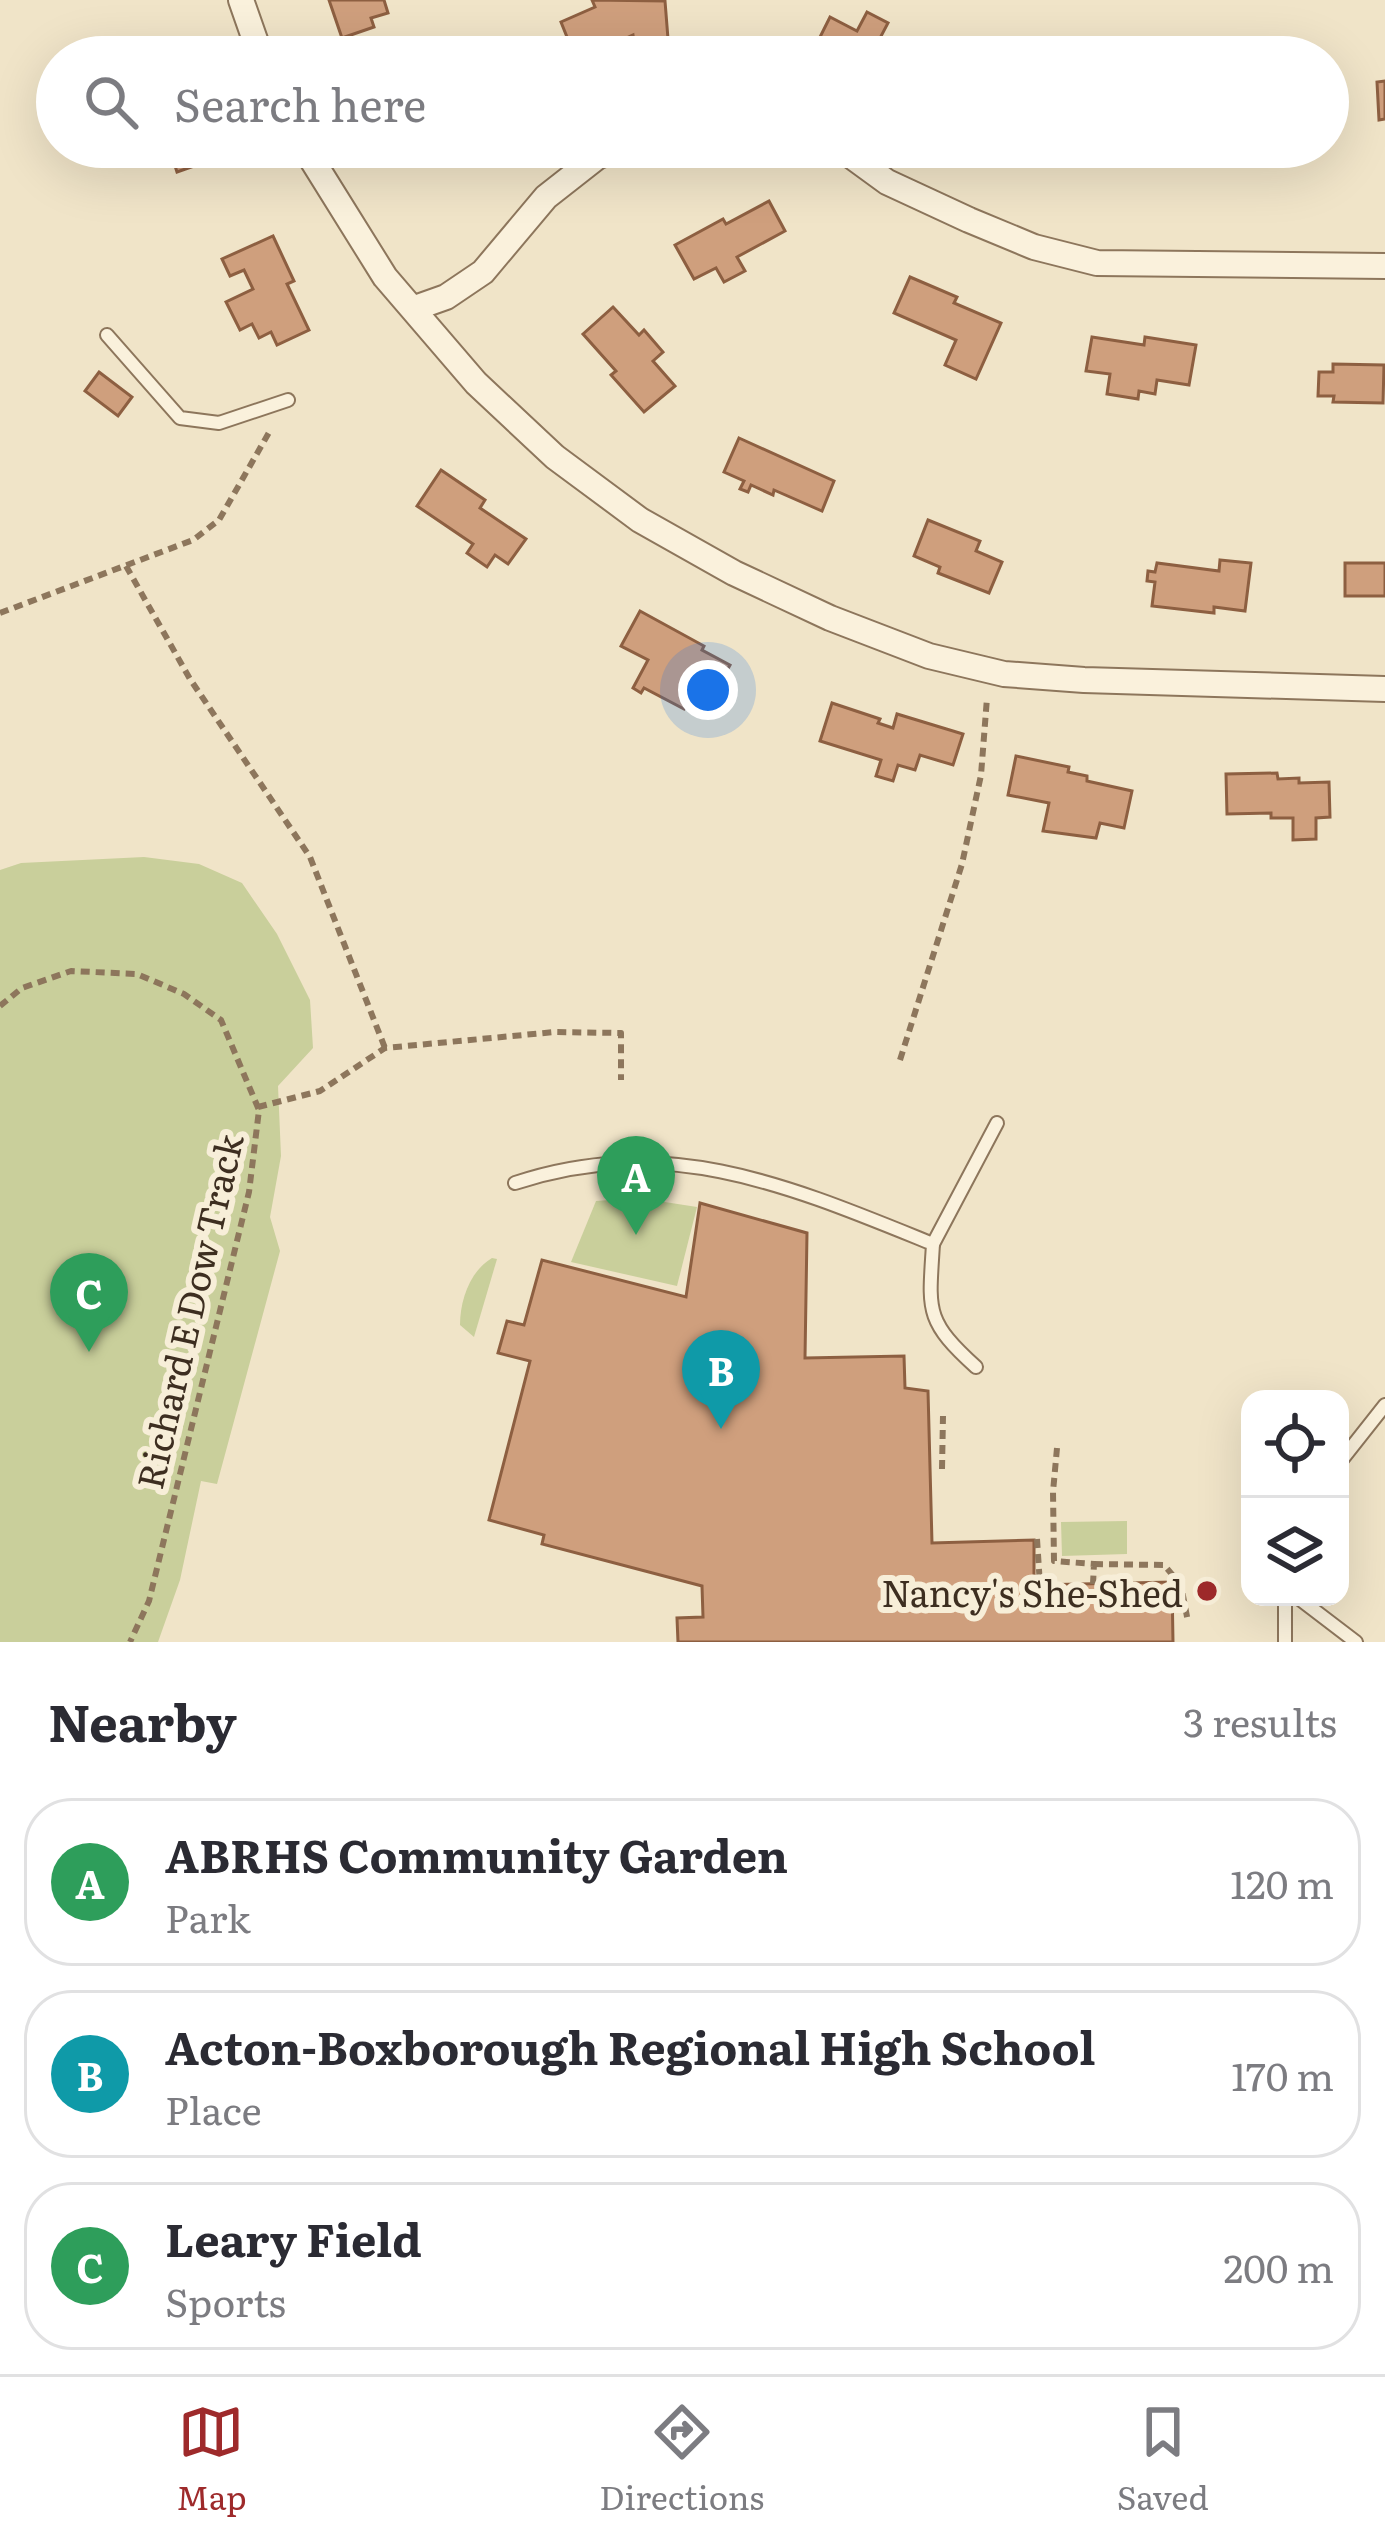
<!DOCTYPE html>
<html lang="en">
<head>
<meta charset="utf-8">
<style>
	body { margin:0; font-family:Literata,serif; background:#f7f7f7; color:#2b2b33 }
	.controls { position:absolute; right:36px; bottom:36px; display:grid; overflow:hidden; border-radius:24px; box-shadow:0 12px 48px #0002 }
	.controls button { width:108px; height:108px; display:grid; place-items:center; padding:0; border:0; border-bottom:3px solid #e1e1e2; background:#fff; color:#2b2b33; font:60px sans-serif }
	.you { position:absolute; left:708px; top:690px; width:42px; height:42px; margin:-30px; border:9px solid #fff; border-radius:50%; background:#1a73e8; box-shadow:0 0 0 18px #1a73e833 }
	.badge { display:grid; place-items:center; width:78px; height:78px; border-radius:50%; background:#9e2a2b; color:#fff; font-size:39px; font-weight:700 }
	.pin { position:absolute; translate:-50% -99px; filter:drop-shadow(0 3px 6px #0008) }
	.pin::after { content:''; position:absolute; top:63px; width:42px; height:36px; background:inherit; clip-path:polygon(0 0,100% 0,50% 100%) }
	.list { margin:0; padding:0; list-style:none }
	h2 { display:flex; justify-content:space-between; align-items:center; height:156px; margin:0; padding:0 48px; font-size:51px }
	h2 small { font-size:39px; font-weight:400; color:#7c7c81 }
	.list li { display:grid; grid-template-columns:78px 1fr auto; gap:36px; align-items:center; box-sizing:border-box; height:168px; margin:0 24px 24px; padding:0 24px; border:3px solid #e1e1e2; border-radius:48px }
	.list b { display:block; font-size:45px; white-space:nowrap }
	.list p { margin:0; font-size:39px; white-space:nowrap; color:#7c7c81 }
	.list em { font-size:39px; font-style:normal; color:#7c7c81 }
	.icon { flex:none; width:66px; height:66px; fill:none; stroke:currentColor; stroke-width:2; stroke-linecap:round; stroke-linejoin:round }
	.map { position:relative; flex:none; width:1385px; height:1642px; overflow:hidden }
	.search { position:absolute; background:#fff; box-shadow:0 12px 48px #0002; left:36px; right:36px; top:36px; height:132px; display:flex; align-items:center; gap:30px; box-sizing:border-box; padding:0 42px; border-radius:66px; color:#7c7c81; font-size:45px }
	.sheet { height:732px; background:#fff }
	nav { display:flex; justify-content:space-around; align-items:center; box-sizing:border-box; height:168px; border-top:3px solid #e1e1e2; background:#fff; font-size:33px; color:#7c7c81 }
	nav a { display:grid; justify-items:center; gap:6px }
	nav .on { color:#9e2a2b }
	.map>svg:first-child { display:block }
	.green { fill:#c9cf9b }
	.building { fill:#cf9f7d; stroke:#8d5f41; stroke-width:3 }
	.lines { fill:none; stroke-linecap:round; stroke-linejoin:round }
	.lane-casing { stroke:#8d765c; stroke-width:16 }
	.street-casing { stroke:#8d765c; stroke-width:28 }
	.path { stroke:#8d765c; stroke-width:6; stroke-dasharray:9 6; stroke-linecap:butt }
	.lane { stroke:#faf1dc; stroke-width:12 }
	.street { stroke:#faf1dc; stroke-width:24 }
	.poi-dot { fill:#9e2a2b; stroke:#f7eed8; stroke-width:4.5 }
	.labels { text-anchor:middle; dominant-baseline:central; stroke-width:12; stroke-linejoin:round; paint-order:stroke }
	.street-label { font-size:36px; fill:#3d2e20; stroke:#f7eed8 }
	.poi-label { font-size:36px; fill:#3d2e20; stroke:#f7eed8; text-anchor:end }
</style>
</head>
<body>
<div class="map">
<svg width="1385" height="1642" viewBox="0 0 1385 1642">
	<rect width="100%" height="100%" fill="#f0e4c8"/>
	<g class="green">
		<polygon points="144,857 199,864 242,883 277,934 310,1000 313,1048 278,1086 281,1156 270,1217 280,1251 217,1484 201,1481 180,1580 158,1642 0,1642 0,870 21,863"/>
		<polygon points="639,1198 697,1207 677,1286 571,1262 596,1201"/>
		<path d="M492 1258 497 1259 474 1337 460 1325C460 1300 470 1271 492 1258Z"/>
		<polygon points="1127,1521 1127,1554 1062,1556 1061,1522"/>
	</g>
	<g class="building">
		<polygon points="329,0 384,0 388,13 371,18 374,27 342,38"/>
		<polygon points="592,0 665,1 668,39 634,42 633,35 585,57 575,57 561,22 595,7"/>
		<polygon points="867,12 888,23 879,40 912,57 835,57 815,47 830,17 857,31"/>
		<polygon points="1328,70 1339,72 1332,107 1328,106"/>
		<polygon points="1385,81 1385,119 1379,120 1377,82"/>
		<polygon points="169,147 210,147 214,159 177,172"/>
		<polygon points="448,147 495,147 480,157 476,151 460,163"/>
		<polygon points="769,201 785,231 737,257 745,271 724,282 716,268 694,279 675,245 723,219 726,224"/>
		<polygon points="273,236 294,281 287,284 309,330 277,345 271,332 259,338 252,324 240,330 226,302 253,289 244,270 230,276 222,259"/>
		<polygon points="910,277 957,297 954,303 1001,323 976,379 945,365 956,340 894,313"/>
		<polygon points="613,307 639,335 644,330 663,352 653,361 675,386 644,412 611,375 616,371 583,334"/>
		<polygon points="1092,337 1144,345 1145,337 1196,345 1189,385 1157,380 1155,394 1139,391 1138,399 1107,394 1110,374 1086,371"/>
		<polygon points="1333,364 1384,365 1383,403 1333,402 1334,396 1318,396 1319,372 1333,372"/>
		<polygon points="99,372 132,397 118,416 85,391"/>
		<polygon points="739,438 834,481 822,511 774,490 773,495 751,485 748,492 740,489 744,481 724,472"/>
		<polygon points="441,470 485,500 480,508 526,539 508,564 495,555 487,567 467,553 473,544 417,506"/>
		<polygon points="928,520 980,541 976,551 1002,562 989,593 938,573 940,567 914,556"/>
		<polygon points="1220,560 1251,563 1245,611 1214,607 1214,613 1152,606 1155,582 1147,581 1148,571 1155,572 1157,563 1219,571"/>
		<rect x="1345" y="563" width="40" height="33"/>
		<polygon points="640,611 704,646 702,650 730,665 714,694 707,691 702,701 691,695 684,709 644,688 641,693 633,688 648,660 621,646"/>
		<polygon points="832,703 880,719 878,723 893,728 897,714 963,734 953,765 920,755 915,770 898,765 893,781 876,776 881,760 820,741"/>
		<polygon points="1016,756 1069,767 1068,772 1087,776 1087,781 1132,791 1124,828 1100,823 1096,838 1043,831 1049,803 1008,795"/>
		<polygon points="1277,773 1278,779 1299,778 1299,783 1329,782 1330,817 1316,818 1316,839 1293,840 1293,818 1271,818 1271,813 1227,814 1226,774"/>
		<polygon points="700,1203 807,1233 805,1358 904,1356 905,1388 928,1391 932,1543 1034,1540 1034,1585 1172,1582 1173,1642 678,1642 677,1618 703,1617 702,1586 542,1544 544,1535 489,1520 530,1361 498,1353 507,1321 524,1325 542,1260 686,1297"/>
		<polygon points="1197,1585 1216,1585 1216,1597 1198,1597"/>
	</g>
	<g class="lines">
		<defs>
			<g id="lane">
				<polyline points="107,335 180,418 219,423 288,400"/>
				<path d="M515 1183C667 1132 792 1187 933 1244 929 1310 924 1320 976 1367"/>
				<polyline points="933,1244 997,1123"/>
				<polyline points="1340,1462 1385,1405"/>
				<polyline points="1285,1597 1285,1642"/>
				<polyline points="1297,1597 1356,1642"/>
			</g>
			<g id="street">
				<polyline points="241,0 261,57"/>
				<polyline points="304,147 385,277 476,383 555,457 640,520 734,573 830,618 929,656 1004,674 1084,680 1385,689"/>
				<polyline points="839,147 887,182 969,220 1034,247 1097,263 1385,266"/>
				<polyline points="415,308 446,297 483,272 546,197 597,157 620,147"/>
			</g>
		</defs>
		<use href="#lane" class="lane-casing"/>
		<use href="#street" class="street-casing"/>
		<g class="path">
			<polyline points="126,566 190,679 310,857 385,1048"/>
			<polyline points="0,613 193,540 219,520 271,429"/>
			<polyline points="0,1006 22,988 71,971 137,974 184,994 221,1020 259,1110 249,1192 149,1601 130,1642"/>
			<polyline points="900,1060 962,864 981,775 987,698"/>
			<polyline points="258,1107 320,1091 385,1048 555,1032 621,1033 621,1080"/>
			<polyline points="1057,1448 1053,1492 1054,1561 1094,1564 1093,1584"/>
			<polyline points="942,1469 943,1416"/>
			<polyline points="1037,1539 1040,1585"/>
			<polyline points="1094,1564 1164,1565 1181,1585 1188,1622"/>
		</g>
		<use href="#lane" class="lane"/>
		<use href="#street" class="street"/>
	</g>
	<circle class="poi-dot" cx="1207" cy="1591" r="12"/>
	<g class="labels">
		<g class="street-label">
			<text transform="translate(188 1311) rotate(-77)">Richard E Dow Track</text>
		</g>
		<g class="poi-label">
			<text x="1183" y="1591">Nancy's She-Shed</text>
		</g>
	</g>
</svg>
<div class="controls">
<button><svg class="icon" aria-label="locate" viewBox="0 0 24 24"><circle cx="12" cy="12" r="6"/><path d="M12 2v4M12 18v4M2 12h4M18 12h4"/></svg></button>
<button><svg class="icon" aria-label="layers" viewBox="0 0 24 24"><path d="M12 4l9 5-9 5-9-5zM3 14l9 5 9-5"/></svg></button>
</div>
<div class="you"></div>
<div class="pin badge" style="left:636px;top:1235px;background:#2e9e5b">A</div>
<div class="pin badge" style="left:721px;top:1429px;background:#0f9aa8">B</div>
<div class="pin badge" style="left:89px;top:1352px;background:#2e9e5b">C</div>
<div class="search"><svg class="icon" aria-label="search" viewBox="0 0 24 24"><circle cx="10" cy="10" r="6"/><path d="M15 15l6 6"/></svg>Search here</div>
</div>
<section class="sheet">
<h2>Nearby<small>3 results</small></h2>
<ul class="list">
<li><span class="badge" style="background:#2e9e5b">A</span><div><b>ABRHS Community Garden</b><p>Park</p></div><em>120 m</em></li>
<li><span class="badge" style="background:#0f9aa8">B</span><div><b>Acton-Boxborough Regional High School</b><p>Place</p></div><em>170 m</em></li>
<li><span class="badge" style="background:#2e9e5b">C</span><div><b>Leary Field</b><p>Sports</p></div><em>200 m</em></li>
</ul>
</section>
<nav>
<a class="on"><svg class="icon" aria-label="map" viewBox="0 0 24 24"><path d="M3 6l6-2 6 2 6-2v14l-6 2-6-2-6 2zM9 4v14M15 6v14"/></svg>Map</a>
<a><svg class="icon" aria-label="directions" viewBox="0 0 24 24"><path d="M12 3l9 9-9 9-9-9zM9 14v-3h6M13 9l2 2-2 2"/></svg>Directions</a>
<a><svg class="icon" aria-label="saved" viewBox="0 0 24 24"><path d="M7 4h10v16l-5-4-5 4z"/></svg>Saved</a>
</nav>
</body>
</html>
